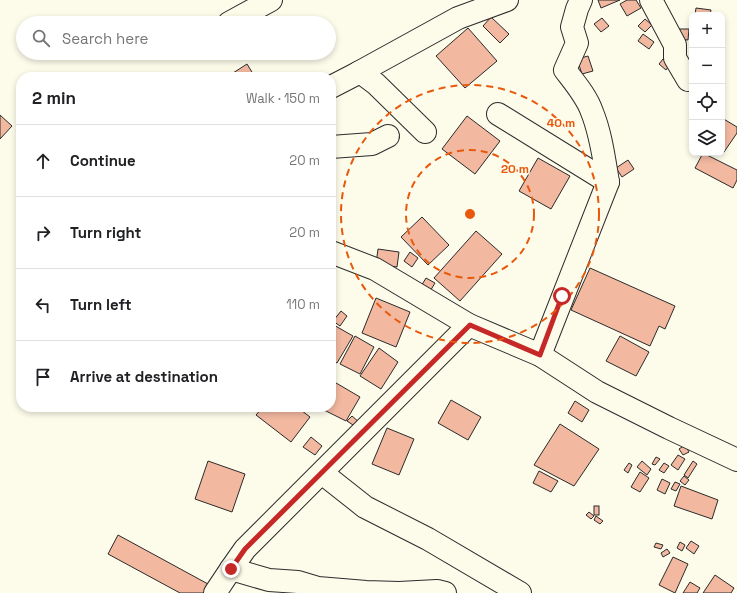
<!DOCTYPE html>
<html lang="en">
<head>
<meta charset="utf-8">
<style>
	body { margin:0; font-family:"Space Grotesk",sans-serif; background:#f6f6f6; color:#202124 }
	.controls { position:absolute; right:12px; top:12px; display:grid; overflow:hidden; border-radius:8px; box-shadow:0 2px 6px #0003 }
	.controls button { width:36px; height:36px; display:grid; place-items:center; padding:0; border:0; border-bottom:1px solid #e0e0e0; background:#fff; color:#202124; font:20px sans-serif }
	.stop { position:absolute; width:12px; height:12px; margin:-9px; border:3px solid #c62828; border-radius:50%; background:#fff }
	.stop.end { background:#c62828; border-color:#fff; box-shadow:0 1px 4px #0008 }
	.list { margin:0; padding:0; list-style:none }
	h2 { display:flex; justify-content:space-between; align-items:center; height:52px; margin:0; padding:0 16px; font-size:17px }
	h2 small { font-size:13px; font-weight:400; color:#757577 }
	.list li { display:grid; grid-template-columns:26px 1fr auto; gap:12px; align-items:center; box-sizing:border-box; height:72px; padding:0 16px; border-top:1px solid #e0e0e0 }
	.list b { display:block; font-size:15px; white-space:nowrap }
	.list em { font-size:13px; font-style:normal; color:#757577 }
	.icon { flex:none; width:22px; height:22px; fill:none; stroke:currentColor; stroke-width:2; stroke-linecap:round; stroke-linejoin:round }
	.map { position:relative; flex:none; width:737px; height:593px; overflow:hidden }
	.search { position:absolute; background:#fff; box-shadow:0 2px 6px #0003; left:16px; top:16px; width:320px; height:44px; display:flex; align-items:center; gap:10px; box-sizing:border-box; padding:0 14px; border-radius:22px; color:#757577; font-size:15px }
	.panel { position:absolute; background:#fff; box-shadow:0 2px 6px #0003; left:16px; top:72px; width:320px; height:340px; border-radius:16px }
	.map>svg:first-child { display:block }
	.building { fill:#f2b8a0; stroke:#2b2b2b }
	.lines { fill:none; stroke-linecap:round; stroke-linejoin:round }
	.minor-casing { stroke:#2b2b2b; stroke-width:24 }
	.minor { stroke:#fdfbea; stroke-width:22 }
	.route { stroke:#c62828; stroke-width:5 }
	.ring { fill:none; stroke:#e8590c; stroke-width:2; stroke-dasharray:7 5 }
	.centre { fill:#e8590c; stroke:#fdfbea; stroke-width:2 }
	.ring-label { font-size:12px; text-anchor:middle; font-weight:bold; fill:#e8590c; stroke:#fdfbea; stroke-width:3; stroke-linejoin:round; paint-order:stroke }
</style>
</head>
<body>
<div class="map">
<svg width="737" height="593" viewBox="0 0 737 593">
	<rect width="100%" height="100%" fill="#fdfbea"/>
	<g class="building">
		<polygon points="598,0 620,0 601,8"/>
		<polygon points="627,0 636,0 641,8 627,16 620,4"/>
		<polygon points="696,8 711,10 710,15 695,15"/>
		<polygon points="491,17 509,34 500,43 483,26"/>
		<polygon points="602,18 609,26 601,32 594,24"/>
		<polygon points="645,19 652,25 645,32 638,26"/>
		<polygon points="468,28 497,61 465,88 436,56"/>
		<polygon points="677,29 689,29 688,40 676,39"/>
		<polygon points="643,34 654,42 649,49 638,41"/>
		<polygon points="588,56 593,71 582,74 577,59"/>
		<polygon points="663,59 670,64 666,70 659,64"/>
		<polygon points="247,64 255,77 236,77 233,73"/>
		<polygon points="0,115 12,126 0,139"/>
		<polygon points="467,116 500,141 475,174 442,149"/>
		<polygon points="722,118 737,127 737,133 724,152 722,151"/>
		<polygon points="703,153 737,170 737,180 733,188 695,168"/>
		<polygon points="538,158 570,176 551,209 519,191"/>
		<polygon points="628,160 634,169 622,177 616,168"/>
		<polygon points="422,217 449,245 428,265 401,237"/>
		<polygon points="476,231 502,254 460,301 434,278"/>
		<polygon points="378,249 399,252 397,267 376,264"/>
		<polygon points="410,252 418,258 412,267 404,261"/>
		<polygon points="590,268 675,306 665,329 659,326 650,346 571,310"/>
		<polygon points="426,278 435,283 429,293 420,288"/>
		<polygon points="376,298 410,312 396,347 362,333"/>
		<polygon points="341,311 347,316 340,326 333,321"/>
		<polygon points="332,324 353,336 337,363 331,360"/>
		<polygon points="355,336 374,347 360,374 340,364"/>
		<polygon points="620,336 649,352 636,376 606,361"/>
		<polygon points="379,348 398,362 381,389 360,376"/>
		<polygon points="331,380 360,397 346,421 318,407 331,407"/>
		<polygon points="451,400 481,417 468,440 438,423"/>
		<polygon points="575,401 589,410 582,422 568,413"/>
		<polygon points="263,407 297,407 310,417 291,442 256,415"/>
		<polygon points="352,416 360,423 356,427 347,421"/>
		<polygon points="560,424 599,449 574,486 534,465"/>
		<polygon points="387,428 414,439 399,475 372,464"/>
		<polygon points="311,437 322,446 315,455 303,447"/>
		<polygon points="685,445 689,452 683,455 679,449"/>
		<polygon points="678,455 685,459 678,470 671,465"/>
		<polygon points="656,457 660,459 655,465 652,464"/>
		<polygon points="208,461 245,474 232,512 195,499"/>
		<polygon points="642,461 651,469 647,475 637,467"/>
		<polygon points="693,461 697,464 688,478 684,475"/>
		<polygon points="629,463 632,465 628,473 624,470"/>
		<polygon points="664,463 669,466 664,473 659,470"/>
		<polygon points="539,471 558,481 551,492 533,483"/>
		<polygon points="640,472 649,478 640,492 631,487"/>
		<polygon points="684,476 689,480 685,485 680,481"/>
		<polygon points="662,479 670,483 665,494 657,490"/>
		<polygon points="675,482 680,484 676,491 671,489"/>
		<polygon points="681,486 718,500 712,519 674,506"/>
		<rect x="594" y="506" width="5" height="9"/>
		<polygon points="589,512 594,516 591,519 586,515"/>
		<polygon points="596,516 603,521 600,524 594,520"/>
		<polygon points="118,535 208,584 204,593 180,593 108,554"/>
		<polygon points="691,541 699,546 694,554 686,548"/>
		<polygon points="680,542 685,545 682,551 677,548"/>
		<polygon points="656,543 663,545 661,549 654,547"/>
		<polygon points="667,549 670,553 663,557 661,553"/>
		<polygon points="673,557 688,564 675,593 659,585"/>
		<polygon points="715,575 734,588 731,593 703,593"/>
		<polygon points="690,582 700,588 697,593 683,593"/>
	</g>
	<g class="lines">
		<defs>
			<g id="minor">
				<path d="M581 0 577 9 572 27 577 43 565 70C575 83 587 97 592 112 601 134 604 159 608 182"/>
				<polyline points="651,0 675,45 675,58 688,80"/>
				<polyline points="229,23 271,0"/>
				<polyline points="358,73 458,18 507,0"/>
				<polyline points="331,87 360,72 376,84 425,132"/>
				<polyline points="498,114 608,182 540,355"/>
				<polyline points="331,147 372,144 388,136"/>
				<polyline points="331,252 375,269 469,325 540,355 597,392 669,428 737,460"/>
				<polyline points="322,473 365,507 428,539 520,593"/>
				<polyline points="231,569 269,580 298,582 318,588 366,592 399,593 437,591 445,593"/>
				<polyline points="215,593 231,569 245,549 469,325"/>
			</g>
		</defs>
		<use href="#minor" class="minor-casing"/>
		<use href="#minor" class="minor"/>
	</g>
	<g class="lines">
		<polyline class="route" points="231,569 245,549 470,325 540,355 562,296"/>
	</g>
	<g class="ring">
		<circle cx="470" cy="214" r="64"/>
		<circle cx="470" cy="214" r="129"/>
	</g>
	<circle cx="470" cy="214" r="6" class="centre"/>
	<g class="ring-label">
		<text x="561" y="127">40 m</text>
		<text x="515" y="173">20 m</text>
	</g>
</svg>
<div class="controls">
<button>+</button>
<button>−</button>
<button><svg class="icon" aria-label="locate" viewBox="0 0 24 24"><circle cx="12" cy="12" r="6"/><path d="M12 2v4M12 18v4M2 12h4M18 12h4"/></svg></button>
<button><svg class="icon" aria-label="layers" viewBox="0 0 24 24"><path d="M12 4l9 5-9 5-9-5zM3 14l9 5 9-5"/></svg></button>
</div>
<div class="stop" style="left:562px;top:296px"></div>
<div class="stop end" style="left:231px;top:569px"></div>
<div class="search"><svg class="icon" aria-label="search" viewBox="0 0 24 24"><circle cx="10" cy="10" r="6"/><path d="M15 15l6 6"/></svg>Search here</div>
<section class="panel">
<h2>2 min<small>Walk · 150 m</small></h2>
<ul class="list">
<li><svg class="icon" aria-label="ahead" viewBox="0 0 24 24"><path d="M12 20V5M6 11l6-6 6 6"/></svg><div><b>Continue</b></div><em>20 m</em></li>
<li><svg class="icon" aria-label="right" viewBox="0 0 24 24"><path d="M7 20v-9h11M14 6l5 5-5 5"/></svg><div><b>Turn right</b></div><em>20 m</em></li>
<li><svg class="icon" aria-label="left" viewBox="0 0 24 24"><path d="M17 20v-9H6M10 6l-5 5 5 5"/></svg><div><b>Turn left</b></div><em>110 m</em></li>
<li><svg class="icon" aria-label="arrive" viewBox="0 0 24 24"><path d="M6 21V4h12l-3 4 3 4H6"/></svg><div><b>Arrive at destination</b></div></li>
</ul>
</section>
</div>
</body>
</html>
